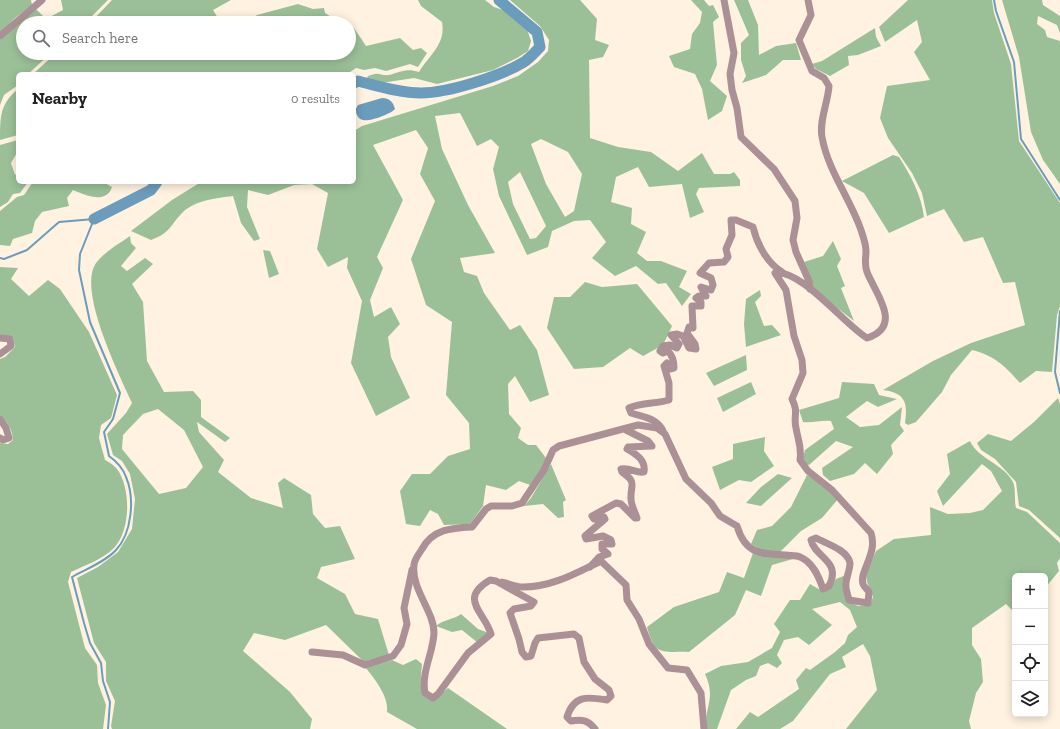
<!DOCTYPE html>
<html lang="en">
<head>
<meta charset="utf-8">
<style>
	body { margin:0; font-family:"Zilla Slab",serif; background:#f2f2f2; color:#222 }
	.controls { position:absolute; right:12px; bottom:12px; display:grid; overflow:hidden; border-radius:6px; box-shadow:0 2px 10px #0003 }
	.controls button { width:36px; height:36px; display:grid; place-items:center; padding:0; border:0; border-bottom:1px solid #e0e0e0; background:#fff; color:#222; font:20px sans-serif }
	.list { margin:0; padding:0; list-style:none }
	h2 { display:flex; justify-content:space-between; align-items:center; height:52px; margin:0; padding:0 16px; font-size:17px }
	h2 small { font-size:13px; font-weight:400; color:#767676 }
	.icon { flex:none; width:22px; height:22px; fill:none; stroke:currentColor; stroke-width:2; stroke-linecap:round; stroke-linejoin:round }
	.map { position:relative; flex:none; width:1060px; height:729px; overflow:hidden }
	.search { position:absolute; background:#fff; box-shadow:0 2px 10px #0003; left:16px; top:16px; width:340px; height:44px; display:flex; align-items:center; gap:10px; box-sizing:border-box; padding:0 14px; border-radius:22px; color:#767676; font-size:15px }
	.panel { position:absolute; background:#fff; box-shadow:0 2px 10px #0003; left:16px; top:72px; width:340px; height:112px; border-radius:6px }
	.map>svg:first-child { display:block }
	.forest { fill:#9bc098; fill-rule:evenodd }
	.water { fill:#6c9cbc }
	.lines { fill:none; stroke-linecap:round; stroke-linejoin:round }
	.stream { stroke:#6c9cbc; stroke-width:2 }
	.river { stroke:#6c9cbc; stroke-width:11 }
	.minor { stroke:#ab9196; stroke-width:7 }
</style>
</head>
<body>
<div class="map">
<svg width="1060" height="729" viewBox="0 0 1060 729">
	<rect width="100%" height="100%" fill="#fff2e0"/>
	<g class="forest">
		<polygon points="0,0 31,0 32,5 15,18 0,34"/>
		<polygon points="61,0 108,0 85,23 23,23 23,53 51,53 28,74 18,74 18,85 4,95 0,105 0,40 35,8 46,19 63,10"/>
		<polygon points="112,0 231,0 213,10 221,23 90,23"/>
		<path d="M418 0H485L494 7 503 10 527 29 531 41 528 51 517 58 493 70 437 84 414 78 381 83 366 80 368 76C381 71 379 76 389 75 401 72 406 68 419 72 430 54 446 44 442 22L421 6Z"/>
		<path d="M510 0H580L597 19 595 40 609 45 603 57 589 60 590 138 618 147 651 152 678 171 702 153 714 174H730L734 172 740 180V186L699 188 696 194 704 212 690 218 682 184 649 187 638 167 616 177 611 202 632 208 631 224 646 232 637 253 647 261H661L687 271 679 287 691 294 682 306 666 283 658 284 636 266 615 276 592 258 606 242 590 220 574 221 552 231 548 247 527 255 499 196 493 169 499 147 491 139 477 146 460 113 435 116 442 149 468 205 495 253 460 258 464 272 477 276 484 293 510 330 520 325 537 350 549 395 530 402 515 376 508 384 509 414 521 428 518 438 528 445H536L546 458 541 470 530 485 519 481 506 490 486 485 483 506 470 524 444 525 438 514 430 510 420 526 406 524 400 491 412 474H430L448 456 470 449 469 423 446 395 452 322 426 305 411 259 435 201 420 174 428 148 416 130 373 145 403 200 377 257 383 268 370 300 374 317 391 307 400 324 388 337 391 357 410 398 376 416 351 363 362 301 347 268 348 257 328 267 317 249 328 193 312 184 294 185 268 195 248 190 247 207 260 239 254 241 241 223 233 196C217 198 196 200 183 212 169 226 172 232 151 240L131 231 172 200 201 182H354V131L362 126 493 86 518 76 538 62 548 51 549 40 540 26ZM541 139 568 152 582 174 574 211 565 217 546 184 531 144ZM520 172 546 226 536 238 530 239 513 204 508 182Z"/>
		<polygon points="691,0 704,0 709,6 713,5 719,17 713,22 717,65 710,81 727,96 722,111 708,120 702,89 695,74 674,67 669,56 690,49 692,34 700,23 702,12"/>
		<polygon points="734,0 748,0 758,25 759,55 776,46 796,43 801,60 783,60 766,75 742,83 746,76 741,60 741,43 749,35"/>
		<path d="M908 0H992L994 13 1011 64 1019 141 1060 203V306L1057 315 1052 372 1036 371 1020 383C1005 366 995 356 972 350L951 375 942 392 916 422 908 425 905 423C908 402 905 393 883 390L933 361 971 343 1025 325 1015 282 1003 283 983 237 964 242 944 209 927 216 922 193 912 173 888 138 880 118 887 86 930 80 914 52 922 42 917 20 885 42 879 27Z"/>
		<polygon points="1002,0 1042,0 1043,5 1060,16 1060,33 1057,25 1038,16 1037,24 1045,30 1047,37 1060,41 1060,184 1043,160 1031,132 1019,57"/>
		<polygon points="298,4 313,9 324,8 325,13 341,23 244,23 257,15"/>
		<polygon points="349,26 354,28 366,46 400,38 413,50 421,48 427,53 418,67 410,64 386,71 375,68 364,70 356,68 347,74 33,74 56,53 349,53"/>
		<polygon points="875,28 876,37 881,46 858,55 848,56 849,65 830,76 816,69 812,64 822,61"/>
		<path d="M18 89V135L0 140C0 116 0 104 18 89Z"/>
		<polygon points="18,140 18,151 11,163 15,175 18,173 18,182 28,182 20,193 13,194 8,202 0,207 0,145"/>
		<path d="M893 155 899 157C911 176 921 194 924 217L889 233 864 193 842 181Z"/>
		<path d="M33 182H103L112 187C106 205 85 195 73 190L67 198 69 206 42 212 35 221 32 233 13 239 10 246 0 245V211L17 197 24 195Z"/>
		<path d="M130 236 131 243 136 248 121 266 127 271 145 258 153 264 132 284 143 302 147 361 164 392 193 391 201 400V417L230 438 225 442 197 422 199 432 224 460 218 472 251 498 283 508 278 483 284 478 311 495 313 514 325 528 340 526 355 559 321 567 317 578 345 594 355 614 378 619 389 655 364 662 326 625 285 640 254 633 243 651 290 692 312 719 310 729H112L111 726 115 701 106 681V662L94 643 77 578 98 567 118 552 132 529 135 499 130 474 122 461 113 455 107 434 126 413 132 403C119 374 77 290 96 263 105 251 119 244 130 236ZM158 409 184 430 203 467 186 488 159 494 122 449 123 435 143 414Z"/>
		<polygon points="833,241 841,259 837,266 845,286 841,288 854,321 812,288 804,262 823,256"/>
		<polygon points="263,250 270,251 279,274 269,278"/>
		<path d="M0 267 18 268 11 279 29 296 48 280 60 289 89 332 117 395 111 418 101 425 99 438 105 460C109 462 114 465 117 469 131 488 131 530 114 548 102 560 85 565 71 572L68 582 85 648 97 665 98 683 106 705 103 729H0V443L8 444 13 440C12 429 8 423 0 415V359L5 357 15 347 13 337 0 335Z"/>
		<polygon points="585,282 602,287 637,284 672,326 663,345 643,356 630,348 603,367 574,369 547,328 554,297 570,297"/>
		<polygon points="760,290 761,296 755,302 764,326 772,325 781,335 746,347 744,324 746,299"/>
		<polygon points="746,355 747,370 714,386 706,373"/>
		<polygon points="751,382 756,394 723,412 717,398"/>
		<path d="M842 382 874 384 879 395 897 399 878 407 867 401 846 417 860 427 879 425 902 407 900 425 904 431 891 445 893 454 877 474 865 463 854 474 830 481 823 475 822 468 853 447 836 441 809 465 805 464 803 458 805 450 834 429 831 421C821 420 813 423 803 422L799 410 839 398Z"/>
		<polygon points="1058,398 1060,404 1060,538 1029,510 1019,506 1016,482 995,459 981,450 977,443 988,434 1011,441 1034,422"/>
		<polygon points="765,437 764,451 774,466 751,482 739,480 720,490 712,467 733,459 733,444"/>
		<path d="M970 441C979 460 1003 463 1013 482 1016 489 1014 500 1016 508L1027 512 1060 543V558L1057 563 1059 571 1045 588V576H1015V613L1006 604 972 628V645L981 659 983 682 976 693 969 721 971 729H846L877 690 870 656 863 644 842 657 846 667 830 674 793 721 780 729H736L750 712 758 717 799 689 796 680 806 668 810 670 835 652 845 643 848 635 857 627 850 610 840 602 812 609 832 625 809 645 798 637 784 640 777 655 782 663 777 668 768 663 760 666 756 676 746 680 731 690 717 729H707C703 707 717 700 705 674L721 666 748 662 772 648 780 632 774 624 790 600H800L810 584 822 591 831 588 836 579 846 575 848 601 858 606 870 605 873 597 867 582 866 574 876 551 894 539 931 535 930 507 948 514 970 513 983 510 1002 491 991 471 982 464 943 506 937 491 950 474 947 454Z"/>
		<polygon points="551,464 566,500 563,502 564,517 558,518 543,504 524,506 531,498"/>
		<polygon points="778,474 792,478 761,506 746,503 761,487"/>
		<polygon points="807,475 820,482 838,499 822,518 801,531 780,552 763,551 751,544 757,530 772,526 791,507"/>
		<path d="M753 553 793 559 772 565 761 596 746 590 735 615 689 652C662 651 655 657 647 627L674 607 719 592 727 572 744 578Z"/>
		<path d="M461 614 478 629 489 633 478 643 462 630 452 632 436 626C444 619 453 620 461 614Z"/>
		<path d="M416 659 422 664C421 678 417 695 434 700L448 688 507 729H417L387 712C389 697 375 679 365 667L392 660 403 665Z"/>
	</g>
	<path class="water" d="M382 98C390 98 393 102 395 109 391 114 369 122 363 120 358 119 357 115 355 110L358 105Z"/>
	<g class="lines">
		<g class="stream">
			<polyline points="994,0 996,11 1014,62 1021,139 1060,200"/>
			<path d="M0 258 4 259 27 250 59 222 94 219 80 254 79 270 90 322 120 393 113 419 104 432 109 456C116 461 123 468 126 477 135 498 132 533 116 550 105 562 86 569 72 577L84 623 90 643 101 663 103 681 110 702 108 729"/>
			<polyline points="1060,311 1055,372 1060,393"/>
		</g>
		<g class="river">
			<path d="M354 83 358 81C378 86 400 93 421 93 448 93 501 76 524 62 530 58 535 52 540 47L537 32 499 0"/>
			<polyline points="94,219 151,190 157,182"/>
		</g>
		<g class="minor">
			<polyline points="724,0 734,53 730,74 732,90 737,108 741,137 774,169 795,201 797,218 793,240 796,252 809,281 810,289"/>
			<polyline points="0,36 42,0"/>
			<polyline points="0,338 10,339 11,346 0,354"/>
			<polyline points="0,419 6,428 9,438 3,440 0,438"/>
			<path d="M663 431C657 418 643 417 631 413L629 408C641 402 656 404 669 400V383L664 366 667 363 670 369 674 368C674 361 673 356 668 351L663 353 660 351 663 346 670 345 677 348 679 344 671 335 677 334 683 336 689 348 696 349 695 344 687 333 689 327 693 328 692 306H701V302L696 298 699 296H706L701 287 711 290 713 285 711 278 700 273 709 263 724 262 728 257 726 249 732 235 731 220H736L753 227C757 244 767 263 782 272"/>
			<path d="M590 567 599 557 608 554 602 549V544H612L611 540 603 536 586 539 585 536 605 519 604 517 594 519 592 516 616 503 621 504 635 518H637C635 512 631 505 631 499 630 485 638 483 622 472L621 469C630 467 637 474 644 472 646 460 636 454 627 449L628 447 652 446 648 441 626 430"/>
			<path d="M502 582C509 584 517 587 523 587 552 587 576 573 601 561L626 585 627 600 639 619 649 644 668 668 687 670 701 693 704 729"/>
			<polyline points="312,652 343,655 365,665 393,656 401,645 407,624 404,608 412,570"/>
			<path d="M595 729C588 720 582 719 571 721L567 717C574 694 589 697 607 700L611 696 609 690 595 679 584 662 579 638 574 634 538 638 535 643 531 656 526 657 522 652 519 639 510 613 514 609 531 606 534 602 496 581 490 580C458 599 484 611 491 634L468 653 438 694 433 698 425 693C421 672 433 654 434 633 434 611 411 589 414 565 414 560 419 554 422 549 433 529 451 528 472 527L486 509 491 506H512L522 503 544 470 553 450 559 446 638 425 657 428 665 434 686 479 711 503 720 516 737 526C745 553 759 554 785 555 789 556 796 555 800 557 813 562 819 577 823 589L829 586C842 561 815 558 811 540L816 538C825 543 848 550 850 563 850 570 846 578 846 584 845 589 848 595 849 600L868 603 869 592C868 590 864 587 863 584 859 571 878 554 871 533L832 490 808 471 800 460C802 447 798 440 796 428 793 415 799 413 792 399L803 373 802 360 794 336 786 290 775 273C800 268 845 325 867 338 904 326 875 293 867 272 864 264 866 258 866 251 866 244 863 236 861 230 850 198 828 171 822 137 819 121 828 102 829 86L824 78 812 71 799 40 811 15 808 0"/>
		</g>
	</g>
</svg>
<div class="controls">
<button>+</button>
<button>−</button>
<button><svg class="icon" aria-label="locate" viewBox="0 0 24 24"><circle cx="12" cy="12" r="6"/><path d="M12 2v4M12 18v4M2 12h4M18 12h4"/></svg></button>
<button><svg class="icon" aria-label="layers" viewBox="0 0 24 24"><path d="M12 4l9 5-9 5-9-5zM3 14l9 5 9-5"/></svg></button>
</div>
<div class="search"><svg class="icon" aria-label="search" viewBox="0 0 24 24"><circle cx="10" cy="10" r="6"/><path d="M15 15l6 6"/></svg>Search here</div>
<section class="panel">
<h2>Nearby<small>0 results</small></h2>
<ul class="list">
</ul>
</section>
</div>
</body>
</html>
